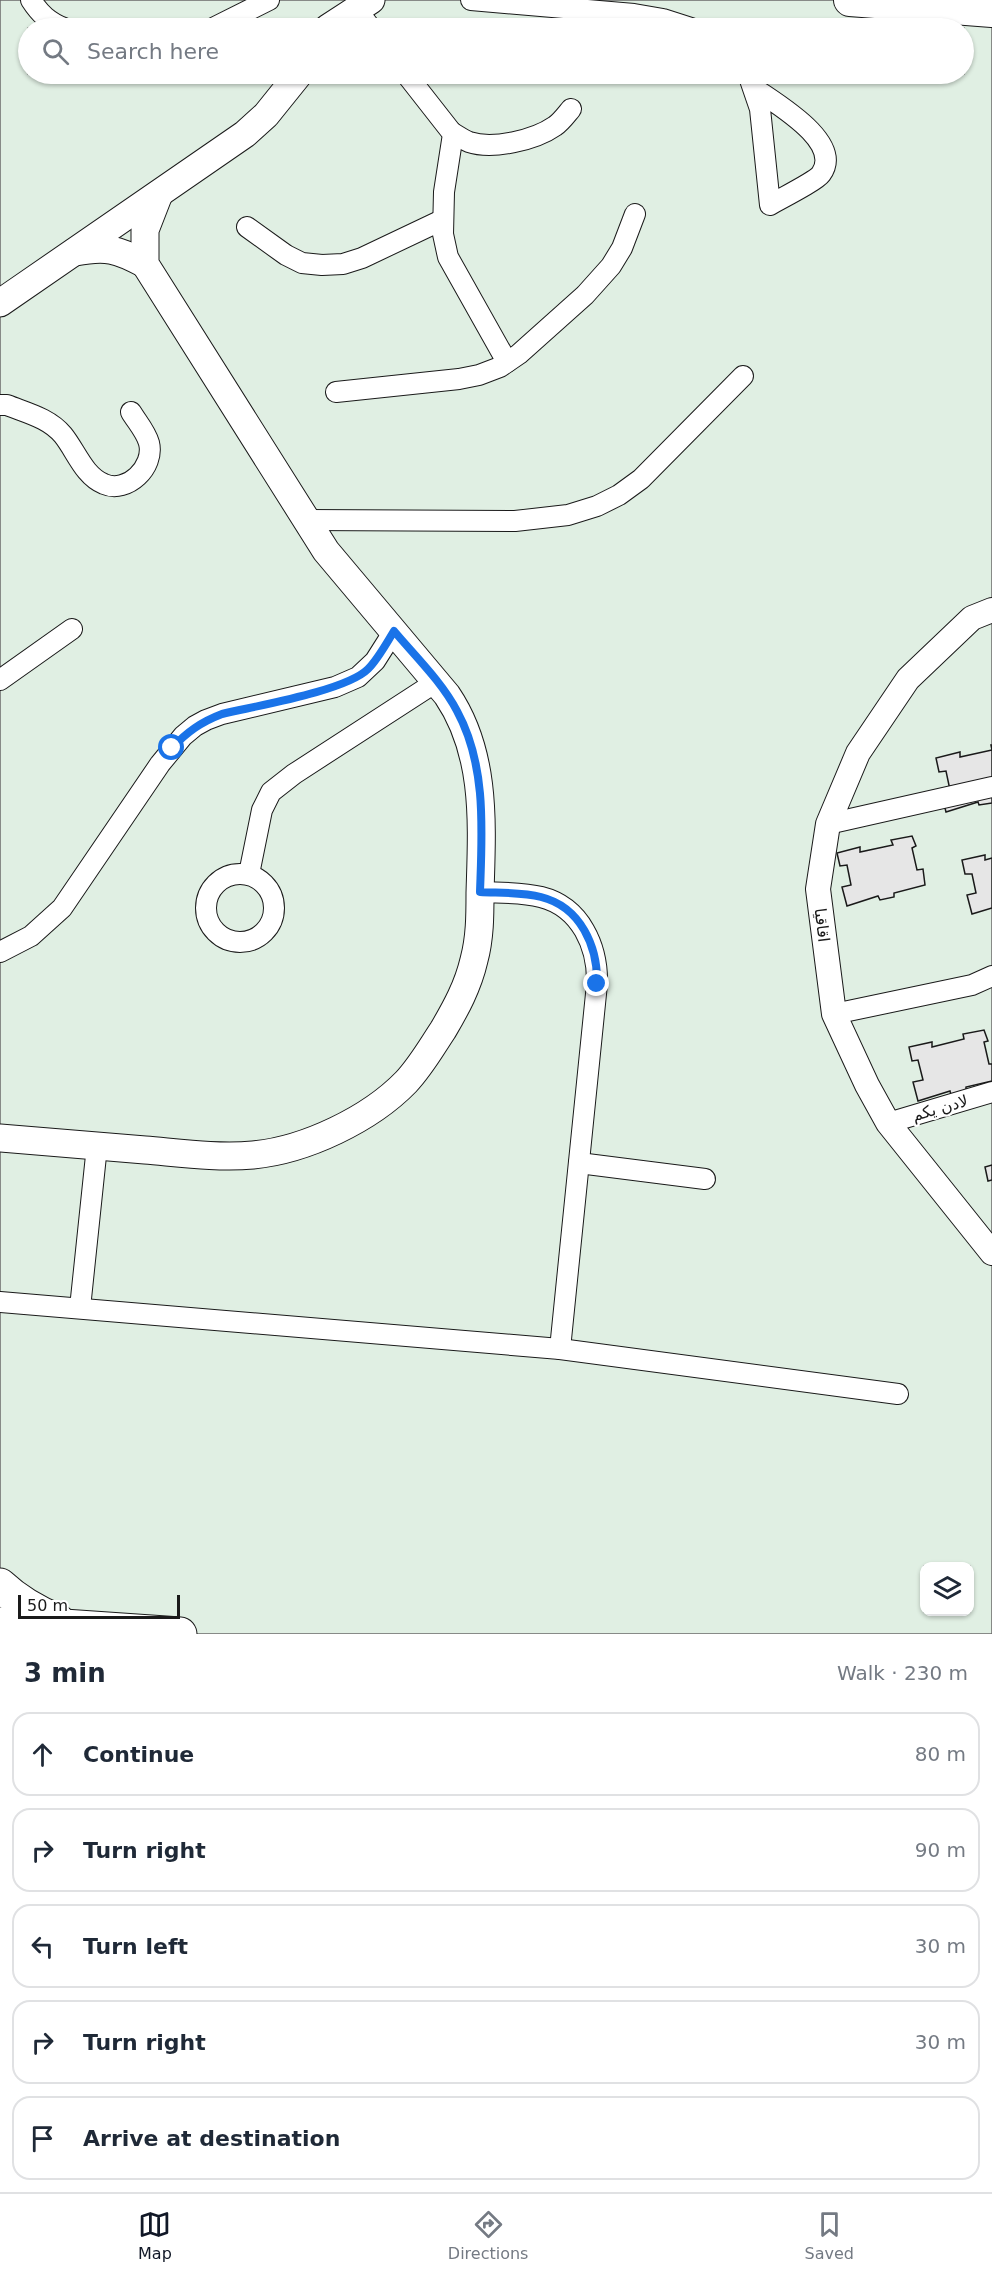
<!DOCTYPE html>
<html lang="en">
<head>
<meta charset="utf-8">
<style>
	body { margin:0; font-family:"DejaVu Sans",Vazirmatn,sans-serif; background:#f6f6f7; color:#1f2937 }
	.controls { position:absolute; right:18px; bottom:18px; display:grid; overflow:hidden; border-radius:12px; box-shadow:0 2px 4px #0004 }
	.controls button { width:54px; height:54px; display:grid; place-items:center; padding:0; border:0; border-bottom:2px solid #e0e1e3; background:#fff; color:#1f2937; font:30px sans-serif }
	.scale { position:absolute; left:18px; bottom:15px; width:162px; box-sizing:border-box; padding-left:6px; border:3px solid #1a1a1a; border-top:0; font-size:16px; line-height:21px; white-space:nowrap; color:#1a1a1a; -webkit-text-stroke:4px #fff; paint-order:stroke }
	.stop { position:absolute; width:18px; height:18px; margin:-14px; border:4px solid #1a73e8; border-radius:50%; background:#fff }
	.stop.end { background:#1a73e8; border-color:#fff; box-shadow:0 2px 6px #0008 }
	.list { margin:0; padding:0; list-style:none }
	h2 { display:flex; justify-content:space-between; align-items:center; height:78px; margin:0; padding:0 24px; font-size:26px }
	h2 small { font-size:20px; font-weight:400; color:#747a83 }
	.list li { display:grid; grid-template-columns:39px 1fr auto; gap:18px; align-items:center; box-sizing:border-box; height:84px; margin:0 12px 12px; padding:0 12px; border:2px solid #e0e1e3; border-radius:18px }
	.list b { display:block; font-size:22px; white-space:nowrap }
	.list em { font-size:20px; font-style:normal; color:#747a83 }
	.icon { flex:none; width:33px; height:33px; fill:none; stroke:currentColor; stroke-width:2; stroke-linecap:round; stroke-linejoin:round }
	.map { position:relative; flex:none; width:992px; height:1634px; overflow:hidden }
	.search { position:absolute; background:#fff; box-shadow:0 2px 4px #0004; left:18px; right:18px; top:18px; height:66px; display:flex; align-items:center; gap:15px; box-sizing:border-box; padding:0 21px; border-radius:33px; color:#747a83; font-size:22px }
	.sheet { height:558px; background:#fff }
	nav { display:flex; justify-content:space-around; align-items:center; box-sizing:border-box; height:84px; border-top:2px solid #e0e1e3; background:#fff; font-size:16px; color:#747a83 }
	nav a { display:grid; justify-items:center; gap:3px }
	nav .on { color:#111827 }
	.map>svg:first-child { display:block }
	.green { fill:#e0efe3; stroke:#6a6a6a; stroke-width:1.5; fill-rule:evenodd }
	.building { fill:#e6e6e6; stroke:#1a1a1a; stroke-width:1.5 }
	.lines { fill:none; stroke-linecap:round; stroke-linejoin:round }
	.minor-casing { stroke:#1a1a1a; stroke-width:22 }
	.tertiary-casing { stroke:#1a1a1a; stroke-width:26 }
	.secondary-casing { stroke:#1a1a1a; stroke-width:29 }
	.primary-casing { stroke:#1a1a1a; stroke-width:34 }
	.motorway-casing { stroke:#1a1a1a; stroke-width:35 }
	.minor { stroke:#fff; stroke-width:20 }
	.tertiary { stroke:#fff; stroke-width:24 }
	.secondary { stroke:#fff; stroke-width:27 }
	.primary { stroke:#fff; stroke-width:32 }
	.motorway { stroke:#fff; stroke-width:33 }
	.route { stroke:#1a73e8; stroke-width:8 }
	.labels { text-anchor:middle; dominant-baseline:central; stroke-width:4.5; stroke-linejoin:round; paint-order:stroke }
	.street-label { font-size:16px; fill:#1a1a1a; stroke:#fff }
</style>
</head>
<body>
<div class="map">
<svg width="992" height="1634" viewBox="0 0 992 1634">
	<rect width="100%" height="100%" fill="#fff"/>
	<path class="green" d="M0 0H992V1634H0ZM28 28H964V74H28ZM924 1566H970V1612H924Z"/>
	<g class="building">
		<polygon points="991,745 992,745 992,803 979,805 978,802 946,812 941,792 950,790 946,771 939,772 936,758 960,752 960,757 992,750"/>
		<polygon points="912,836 916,846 912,848 917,870 923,869 925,885 894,893 894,897 880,900 878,896 847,906 842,887 851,885 847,865 840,866 837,853 860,847 860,852 893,845 891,840"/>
		<polygon points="985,855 985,860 992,858 992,908 972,914 967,895 976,893 972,874 965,874 962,860"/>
		<polygon points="984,1030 988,1041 984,1042 989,1064 992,1064 992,1081 966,1087 966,1091 951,1095 950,1091 918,1101 913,1082 923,1080 918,1060 912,1061 909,1047 932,1042 932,1047 964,1039 963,1034"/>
		<polygon points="992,1165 992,1180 988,1181 985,1167"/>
	</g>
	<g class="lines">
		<defs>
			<g id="minor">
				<path d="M31 0C40 14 49 22 64 28"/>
				<polyline points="471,0 634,14 663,19 691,28"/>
				<polyline points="356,9 371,28"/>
				<polyline points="213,28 269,0"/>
				<polyline points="406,74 453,134 444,192 443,234 448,257 507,362"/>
				<path d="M748 74 760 109 770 205C780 199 816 181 821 174 844 142 775 103 754 88"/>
				<path d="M453 133C458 136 464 140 469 142 493 150 535 140 555 126 561 122 566 115 571 109"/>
				<polyline points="247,227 286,255 302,263 322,265 343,264 362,258 442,220"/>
				<polyline points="336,392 459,379 479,375 500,367 519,354 585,295 611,266 622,248 635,214"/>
				<path d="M0 405H7C27 413 49 418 63 435 76 451 84 476 104 484 127 494 155 467 149 443 146 432 137 422 131 412"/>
				<polyline points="307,520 515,521 568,515 597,506 619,495 641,479 743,376"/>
				<polyline points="0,680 72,629"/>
				<polyline points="828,824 992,787"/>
				<circle cx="240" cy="908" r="34"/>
				<polyline points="249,874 262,810 271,792 294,774 436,682"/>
				<path d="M480 892C500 893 522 892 541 897 581 907 598 947 597 984L560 1349"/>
				<polyline points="0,952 31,936 62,908 160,764 183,736 195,726 206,720 222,714 335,687 358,677 375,661 394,631"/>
				<polyline points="834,1014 972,985 992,976"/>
				<polyline points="888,1123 992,1092"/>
				<polyline points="579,1163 705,1179"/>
				<polyline points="0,1302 560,1349 898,1394"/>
				<polyline points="80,1308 97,1146"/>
			</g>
			<polyline id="tertiary" points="992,610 972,618 908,679 858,753 828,824 818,889 834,1014 867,1085 888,1123 992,1253"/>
			<g id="secondary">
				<polyline points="328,28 371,0"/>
				<path d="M75 252C106 246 117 249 145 264"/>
				<polyline points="0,303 245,134 266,115 299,74"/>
				<path d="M0 1138C48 1142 96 1146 145 1150 181 1153 217 1158 253 1155 306 1150 370 1119 406 1082 421 1066 431 1048 443 1030 456 1008 468 986 474 960 480 938 480 915 480 893 482 825 487 754 447 695L326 551 145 264V230L159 194"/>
			</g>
			<polyline id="primary" points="850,0 992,11"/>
			<g id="motorway">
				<path d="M0 1585C17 1601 36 1612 58 1621"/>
				<polyline points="0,1624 20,1623 180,1634"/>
			</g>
		</defs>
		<use href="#minor" class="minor-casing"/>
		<use href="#tertiary" class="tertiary-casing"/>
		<use href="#secondary" class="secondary-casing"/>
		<use href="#primary" class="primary-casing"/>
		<use href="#motorway" class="motorway-casing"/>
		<use href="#minor" class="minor"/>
		<use href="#tertiary" class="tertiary"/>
		<use href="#secondary" class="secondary"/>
		<use href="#primary" class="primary"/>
		<use href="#motorway" class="motorway"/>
	</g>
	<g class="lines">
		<path class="route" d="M172 748C187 732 201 722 222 714 255 706 346 691 368 669 378 659 386 644 394 631 415 656 442 682 457 711 487 766 482 832 480 892 500 893 522 892 541 897 581 907 598 947 597 984"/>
	</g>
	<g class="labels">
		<g class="street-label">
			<text transform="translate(822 925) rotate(83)">اقاقیا</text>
			<text transform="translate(940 1108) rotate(-16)">لادن یکم</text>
		</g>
	</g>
</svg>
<div class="controls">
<button><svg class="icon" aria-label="layers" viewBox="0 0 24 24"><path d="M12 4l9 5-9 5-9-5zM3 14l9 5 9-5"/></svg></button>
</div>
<div class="scale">50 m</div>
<div class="stop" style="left:172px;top:748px"></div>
<div class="stop end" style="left:597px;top:984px"></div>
<div class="search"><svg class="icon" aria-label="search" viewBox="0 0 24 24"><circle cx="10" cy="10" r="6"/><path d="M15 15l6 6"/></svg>Search here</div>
</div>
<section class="sheet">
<h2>3 min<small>Walk · 230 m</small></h2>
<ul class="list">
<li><svg class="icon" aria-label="ahead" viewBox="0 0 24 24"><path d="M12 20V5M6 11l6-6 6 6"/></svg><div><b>Continue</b></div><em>80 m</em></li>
<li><svg class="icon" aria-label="right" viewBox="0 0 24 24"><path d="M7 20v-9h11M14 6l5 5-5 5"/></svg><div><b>Turn right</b></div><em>90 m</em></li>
<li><svg class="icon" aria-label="left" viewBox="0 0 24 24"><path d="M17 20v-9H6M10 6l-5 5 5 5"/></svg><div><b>Turn left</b></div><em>30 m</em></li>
<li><svg class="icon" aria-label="right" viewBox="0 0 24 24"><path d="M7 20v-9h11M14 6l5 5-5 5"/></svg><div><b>Turn right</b></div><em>30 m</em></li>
<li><svg class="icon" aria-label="arrive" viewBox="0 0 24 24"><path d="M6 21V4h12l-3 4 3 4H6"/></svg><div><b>Arrive at destination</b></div></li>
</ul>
</section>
<nav>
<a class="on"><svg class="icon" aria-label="map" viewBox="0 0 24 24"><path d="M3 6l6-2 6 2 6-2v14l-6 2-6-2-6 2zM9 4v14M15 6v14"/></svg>Map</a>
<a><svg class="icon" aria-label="directions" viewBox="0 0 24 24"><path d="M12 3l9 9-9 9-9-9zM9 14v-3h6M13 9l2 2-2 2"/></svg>Directions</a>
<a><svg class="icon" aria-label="saved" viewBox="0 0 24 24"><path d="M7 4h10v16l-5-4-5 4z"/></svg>Saved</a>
</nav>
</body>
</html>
